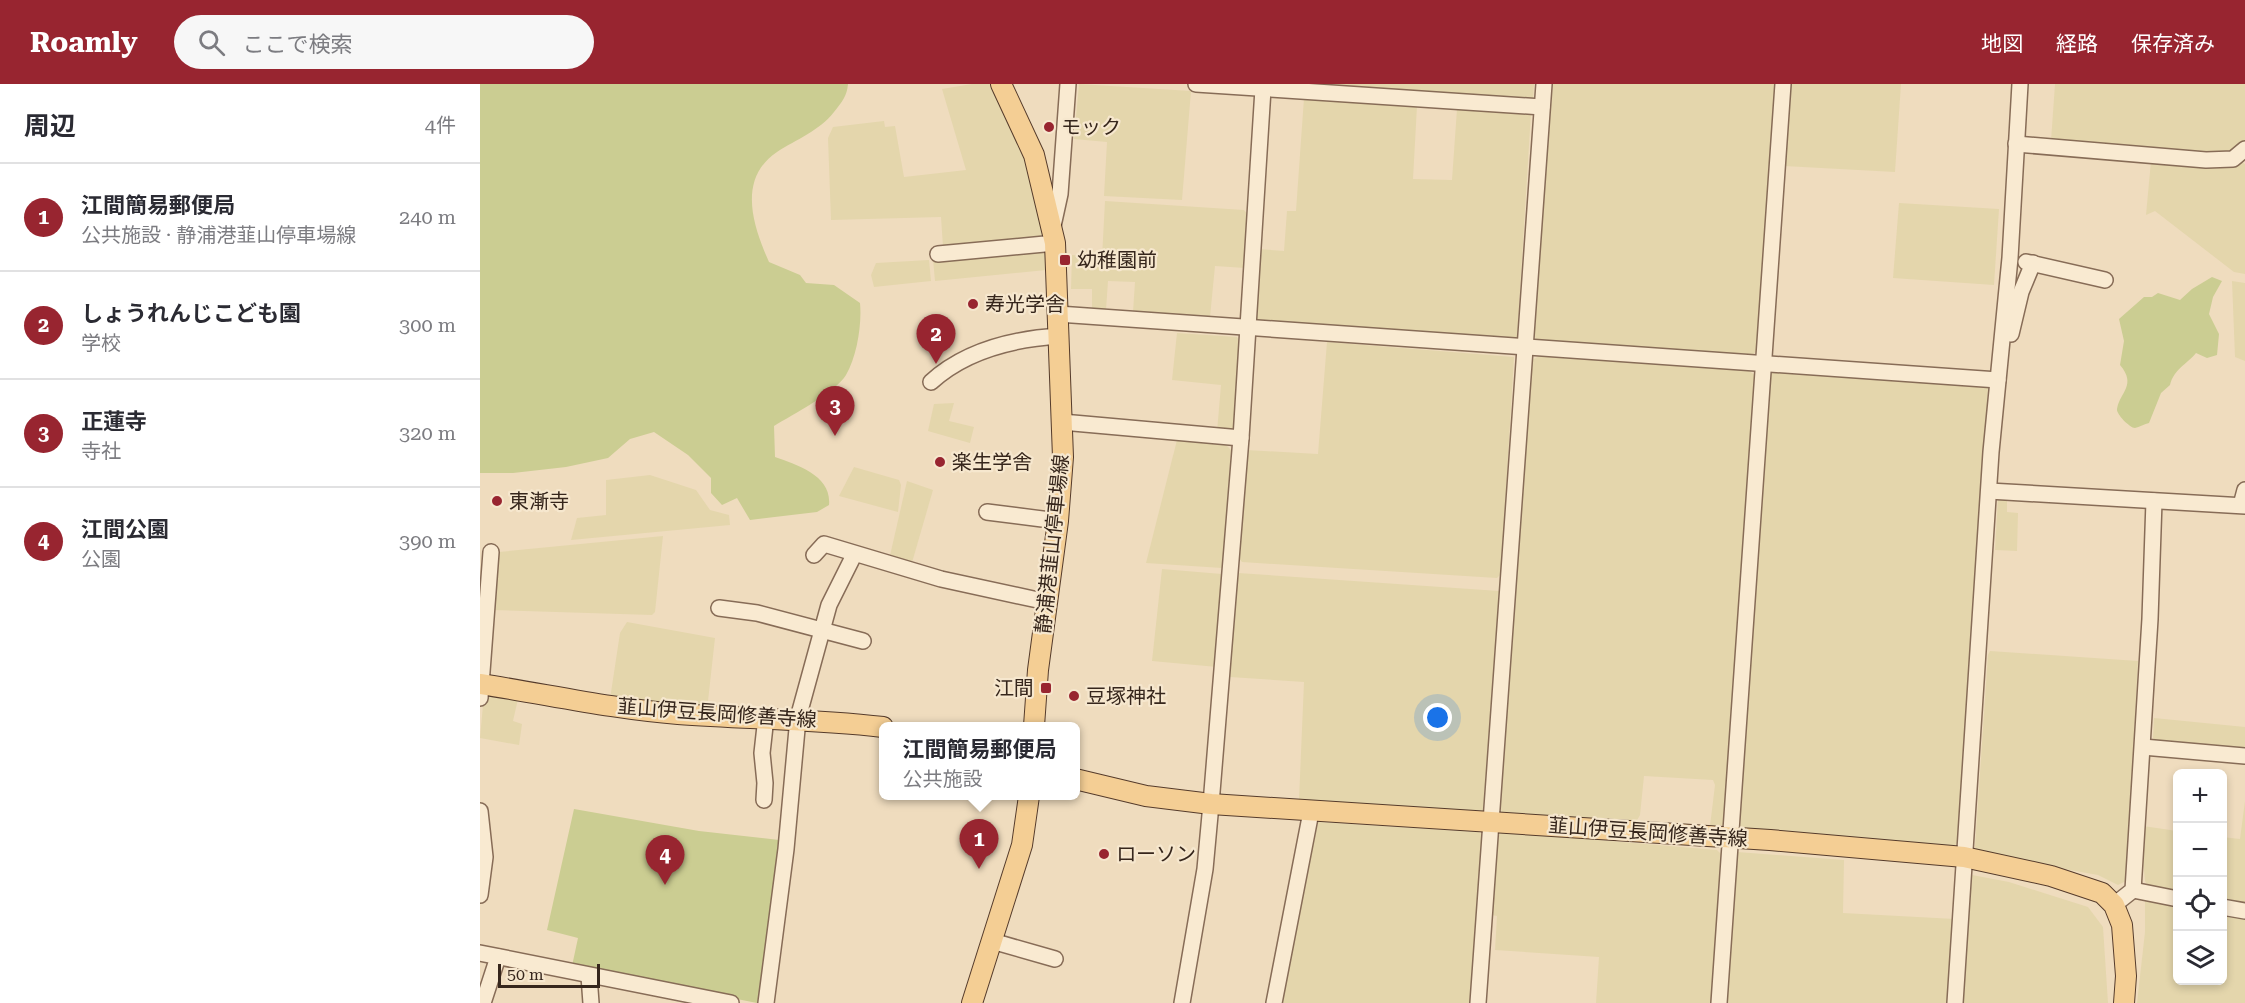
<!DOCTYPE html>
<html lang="ja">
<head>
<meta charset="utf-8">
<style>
	body { margin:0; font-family:"Roboto Serif","Noto Sans JP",serif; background:#f7f7f7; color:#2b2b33 }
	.controls { position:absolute; right:18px; bottom:18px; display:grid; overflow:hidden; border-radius:9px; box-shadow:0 3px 9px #0003 }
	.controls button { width:54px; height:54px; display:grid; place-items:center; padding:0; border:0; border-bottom:2px solid #e1e1e2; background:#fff; color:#2b2b33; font:30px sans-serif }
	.scale { position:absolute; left:18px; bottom:15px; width:102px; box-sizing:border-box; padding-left:6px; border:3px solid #36261c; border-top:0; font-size:16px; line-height:21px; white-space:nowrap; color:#36261c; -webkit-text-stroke:4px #f6e7ce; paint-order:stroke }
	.you { position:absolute; left:958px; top:634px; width:21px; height:21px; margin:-15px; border:4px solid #fff; border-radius:50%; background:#1a73e8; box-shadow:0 0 0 9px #1a73e833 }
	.badge { display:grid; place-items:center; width:39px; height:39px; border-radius:50%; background:#982530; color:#fff; font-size:20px; font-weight:700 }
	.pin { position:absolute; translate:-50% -50px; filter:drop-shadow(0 2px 3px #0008) }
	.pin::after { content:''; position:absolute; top:32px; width:21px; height:18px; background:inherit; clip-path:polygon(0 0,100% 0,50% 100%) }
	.popup { position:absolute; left:399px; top:638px; width:201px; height:78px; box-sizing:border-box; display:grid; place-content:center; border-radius:9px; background:#fff; filter:drop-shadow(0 2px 4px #0005); font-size:20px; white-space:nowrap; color:#7c7c81 }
	.popup b { font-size:22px; color:#2b2b33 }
	.popup::after { content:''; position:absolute; left:50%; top:100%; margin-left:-12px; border:12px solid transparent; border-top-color:#fff }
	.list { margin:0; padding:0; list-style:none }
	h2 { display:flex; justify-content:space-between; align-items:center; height:78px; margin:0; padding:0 24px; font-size:26px }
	h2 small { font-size:20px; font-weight:400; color:#7c7c81 }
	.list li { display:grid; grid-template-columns:39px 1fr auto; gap:18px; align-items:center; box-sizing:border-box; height:108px; padding:0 24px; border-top:2px solid #e1e1e2 }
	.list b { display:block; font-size:22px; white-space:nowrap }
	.list p { margin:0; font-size:20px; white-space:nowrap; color:#7c7c81 }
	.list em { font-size:20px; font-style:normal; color:#7c7c81 }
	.icon { flex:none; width:33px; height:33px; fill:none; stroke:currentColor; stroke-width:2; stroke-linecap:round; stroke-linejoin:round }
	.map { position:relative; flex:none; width:1765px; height:919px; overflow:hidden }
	header { display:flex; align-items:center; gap:36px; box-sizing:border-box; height:84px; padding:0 30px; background:#982530; color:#fff }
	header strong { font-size:28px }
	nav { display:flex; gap:33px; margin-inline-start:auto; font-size:21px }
	.search { width:420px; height:54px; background:#f7f7f7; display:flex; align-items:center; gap:15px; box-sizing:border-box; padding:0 21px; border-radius:33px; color:#7c7c81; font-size:22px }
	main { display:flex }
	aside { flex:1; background:#fff }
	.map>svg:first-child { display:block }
	.farmland { fill:#e4d6ac }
	.green { fill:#cbcd92 }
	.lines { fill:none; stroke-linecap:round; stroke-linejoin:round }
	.minor-casing { stroke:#876c57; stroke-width:18 }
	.major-casing { stroke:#553b2b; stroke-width:22 }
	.minor { stroke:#f9ead1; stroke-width:15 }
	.major { stroke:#f4ce94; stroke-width:20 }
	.poi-dot { fill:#982530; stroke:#f6e7ce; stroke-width:2 }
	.labels { text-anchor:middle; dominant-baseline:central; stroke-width:4.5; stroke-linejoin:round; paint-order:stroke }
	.poi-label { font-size:20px; fill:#36261c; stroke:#f6e7ce; text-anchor:start }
	.street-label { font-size:20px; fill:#36261c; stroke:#f6e7ce }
</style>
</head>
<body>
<header>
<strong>Roamly</strong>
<div class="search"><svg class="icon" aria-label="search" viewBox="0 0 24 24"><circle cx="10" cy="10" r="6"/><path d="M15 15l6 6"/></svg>ここで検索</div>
<nav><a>地図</a><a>経路</a><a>保存済み</a></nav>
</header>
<main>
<aside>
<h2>周辺<small>4件</small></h2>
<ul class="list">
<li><span class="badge">1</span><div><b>江間簡易郵便局</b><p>公共施設 · 静浦港韮山停車場線</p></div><em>240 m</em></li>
<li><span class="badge">2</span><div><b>しょうれんじこども園</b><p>学校</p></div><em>300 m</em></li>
<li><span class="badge">3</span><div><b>正蓮寺</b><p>寺社</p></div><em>320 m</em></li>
<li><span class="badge">4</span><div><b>江間公園</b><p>公園</p></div><em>390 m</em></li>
</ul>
</aside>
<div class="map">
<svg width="1765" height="919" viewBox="0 0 1765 919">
	<rect width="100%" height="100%" fill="#efdcbe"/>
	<g class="farmland">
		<polygon points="492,0 512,0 546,77 559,118 564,155 463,163 461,133 351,136 348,54 353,43 404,37 405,43 415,42 424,93 486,86 462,5"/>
		<polygon points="599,0 711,7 702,116 624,112 627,58 594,55"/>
		<polygon points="810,0 1054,0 1053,17"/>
		<polygon points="1073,0 1297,0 1277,267 1269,273 1058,257 1052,249"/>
		<polygon points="1310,0 1421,0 1415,88 1304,82"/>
		<polygon points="1575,0 1765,0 1765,57 1745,70 1571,57"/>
		<polygon points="824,14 937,22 933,95 972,96 977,25 1051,29 1037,255 778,237 772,233 778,165 804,167 807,127 816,127"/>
		<polygon points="1671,77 1748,84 1761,78 1765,80 1765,190 1754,188 1675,127 1666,131"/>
		<polygon points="625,117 764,126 769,132 765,184 735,182 730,233 653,228 655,198 628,197 626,226 612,226 612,205 591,205 592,171 622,174"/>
		<polygon points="1419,119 1519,125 1514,201 1413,194"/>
		<polygon points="565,165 566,186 455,197 453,175"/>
		<polygon points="449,176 451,197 394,203 391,191 396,179"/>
		<polygon points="1752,197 1765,199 1765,277 1755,273"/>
		<polygon points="697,249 757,253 761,260 754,348 737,348 741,301 692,296"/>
		<polygon points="847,258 1034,273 1021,490 1017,494 762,478 757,472 766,366 838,370"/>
		<polygon points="1061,271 1268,286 1276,292 1244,741 1230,742 1235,701 1233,696 1164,692 1160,731 1156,738 1022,728 1019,721 1052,276"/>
		<polygon points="1294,287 1508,304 1480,756 1473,763 1260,748 1256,744 1288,294"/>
		<polygon points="474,319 469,337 494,343 490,359 448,347 454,320"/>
		<polygon points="697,356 746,361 751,366 742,484 666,479"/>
		<polygon points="374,383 419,396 421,401 418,428 359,412"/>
		<polygon points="170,391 216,406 230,426 249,431 250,441 91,456 97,434 126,431 126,396"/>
		<polygon points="427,397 453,406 431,482 409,476"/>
		<polygon points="1518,414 1527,414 1527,428 1538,429 1537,467 1515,466"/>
		<polygon points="183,452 175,528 172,531 13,526 15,473 19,468"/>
		<polygon points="682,485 742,490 737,583 672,577"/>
		<polygon points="758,489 1019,507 1003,728 819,716 824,598 750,593"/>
		<polygon points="147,538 235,554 227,626 130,615 140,549"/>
		<polygon points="1510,567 1658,577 1646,797 1638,801 1618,791 1506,771 1499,769 1495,763 1508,571"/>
		<polygon points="4,610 38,615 33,637 42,640 39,661 0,654"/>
		<polygon points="1674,634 1765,643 1765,667 1677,659 1673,654"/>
		<polygon points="1765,717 1765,821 1743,818 1742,753 1760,755"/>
		<polygon points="838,738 998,748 1004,751 992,919 801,919"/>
		<polygon points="1663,742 1697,747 1697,810 1668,802 1665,797 1662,764"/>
		<polygon points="1022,748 1237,766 1242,771 1232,919 1116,919 1119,873 1015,866 1017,832 1012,831 1017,753"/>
		<polygon points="1257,768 1364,776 1363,829 1475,835 1470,919 1244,919 1255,771"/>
		<polygon points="1492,791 1529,798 1608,823 1623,843 1628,919 1483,919"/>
		<polygon points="1665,817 1697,823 1698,896 1742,896 1743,832 1765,836 1765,919 1657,919 1665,848"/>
	</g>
	<g class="green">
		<path d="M0 0H368C367 12 362 18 354 28 339 47 317 55 297 68 257 95 273 142 289 178L320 191 326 199 354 201 380 219C382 240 377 272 366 291 356 308 312 331 294 342L295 373C318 381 352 392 349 421L337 428 270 436 257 414 242 421 231 409V394L208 371 174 348 150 355 128 374 86 383 33 389H0Z"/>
		<path d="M1732 193 1742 197 1733 213 1729 230 1739 250 1737 271 1727 274 1716 269C1706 281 1694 285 1690 301L1681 309 1669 339C1665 340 1659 343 1655 344 1650 344 1636 330 1637 325 1640 308 1657 301 1640 281L1644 257 1639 235 1664 213H1672L1678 209 1700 216 1712 205Z"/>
		<polygon points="94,725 219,747 299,756 281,905 277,919 92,882 98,854 67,846"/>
	</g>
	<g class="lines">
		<defs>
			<g id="minor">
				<polyline points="716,0 1062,23"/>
				<polyline points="1536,60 1726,76 1753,75 1765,65"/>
				<polyline points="573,142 580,110 588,0"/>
				<polyline points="458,170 575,159"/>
				<polyline points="1546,178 1625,196"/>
				<polyline points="578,230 1518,296"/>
				<polyline points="1531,250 1541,208 1553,179"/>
				<path d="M451 298C486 266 533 255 579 252"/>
				<polyline points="582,338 761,354"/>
				<polyline points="1509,407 1765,422"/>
				<polyline points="1761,421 1765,406"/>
				<polyline points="507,428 578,437"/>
				<polyline points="334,471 344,460 461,495 567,518"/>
				<polyline points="239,524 277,529 383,557"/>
				<polyline points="0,614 11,468"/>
				<polyline points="1663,663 1765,672"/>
				<polyline points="284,716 285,699 282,669 286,633"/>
				<polyline points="0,727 5,773 0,811"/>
				<polyline points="1653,806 1698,815"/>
				<polyline points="1634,821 1653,806 1670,535 1674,417"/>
				<polyline points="1742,823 1765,827"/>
				<polyline points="512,857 575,875"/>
				<polyline points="0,869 251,919"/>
				<polyline points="109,892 111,919"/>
				<polyline points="3,919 18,873"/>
				<polyline points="286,919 306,765 318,634 349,521 374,471"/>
				<polyline points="702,919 725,785 731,720 761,354 783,5"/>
				<polyline points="794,919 831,728"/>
				<polyline points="998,919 1064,0"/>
				<polyline points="1239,919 1303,0"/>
				<polyline points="1475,919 1511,368 1530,174 1540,0"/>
			</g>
			<g id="major">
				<polyline points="521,0 554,71 575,159 583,373 578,437 558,586 554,642"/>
				<path d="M0 600C66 610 132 625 198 630 267 635 335 635 403 643"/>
				<polyline points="595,695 666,712 731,720 1290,756 1484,773 1571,792 1622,809 1634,821 1642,841 1646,892 1644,919"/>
				<polyline points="492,919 542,761 549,712"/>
			</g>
		</defs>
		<use href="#minor" class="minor-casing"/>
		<use href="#major" class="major-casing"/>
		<use href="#minor" class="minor"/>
		<use href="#major" class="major"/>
	</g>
	<g class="poi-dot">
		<circle cx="569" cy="43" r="6"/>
		<rect x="579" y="170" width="12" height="12" rx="3"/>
		<circle cx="493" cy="220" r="6"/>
		<circle cx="460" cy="378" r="6"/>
		<circle cx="17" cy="417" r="6"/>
		<rect x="560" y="598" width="12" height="12" rx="3"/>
		<circle cx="594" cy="612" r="6"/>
		<circle cx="624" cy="770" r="6"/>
	</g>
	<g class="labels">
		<g class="poi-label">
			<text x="581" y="43">モック</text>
			<text x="597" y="176">幼稚園前</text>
			<text x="505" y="220">寿光学舎</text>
			<text x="472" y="378">楽生学舎</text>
			<text x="29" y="417">東漸寺</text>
			<text x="554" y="604" text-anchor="end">江間</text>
			<text x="606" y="612">豆塚神社</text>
			<text x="636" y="770">ローソン</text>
		</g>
		<g class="street-label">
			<text transform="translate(572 460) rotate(-84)">静浦港韮山停車場線</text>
			<text transform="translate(237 629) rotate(4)">韮山伊豆長岡修善寺線</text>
			<text transform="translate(1168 748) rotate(4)">韮山伊豆長岡修善寺線</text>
		</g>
	</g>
</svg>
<div class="controls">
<button>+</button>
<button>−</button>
<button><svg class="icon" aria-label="locate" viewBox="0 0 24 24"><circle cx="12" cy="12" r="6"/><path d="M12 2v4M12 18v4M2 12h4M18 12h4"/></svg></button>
<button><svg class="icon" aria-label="layers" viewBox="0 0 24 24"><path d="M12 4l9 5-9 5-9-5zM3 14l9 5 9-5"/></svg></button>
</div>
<div class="scale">50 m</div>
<div class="you"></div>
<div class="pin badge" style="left:499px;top:785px">1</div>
<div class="popup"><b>江間簡易郵便局</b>公共施設</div>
<div class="pin badge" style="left:456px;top:280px">2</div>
<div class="pin badge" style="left:355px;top:352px">3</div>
<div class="pin badge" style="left:185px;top:801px">4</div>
</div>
</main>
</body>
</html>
